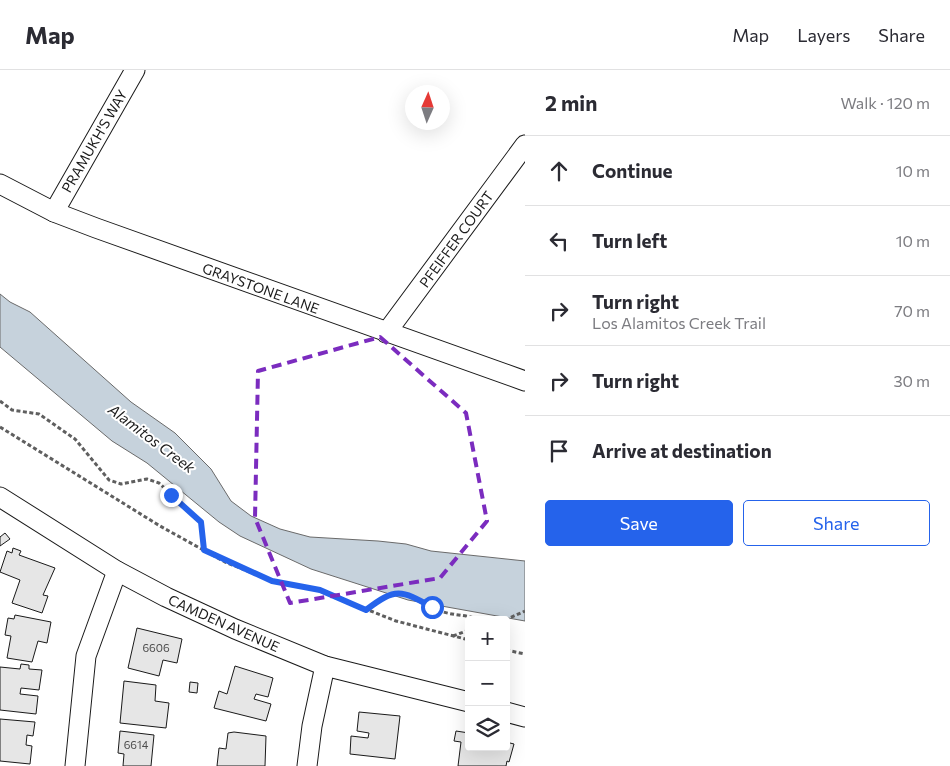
<!DOCTYPE html>
<html lang="en">
<head>
<meta charset="utf-8">
<style>
	body { margin:0; font-family:Commissioner,sans-serif; background:#f7f7f7; color:#2b2b33 }
	.controls { position:absolute; right:15px; bottom:15px; display:grid; overflow:hidden; border-radius:5px; box-shadow:0 5px 20px #0002 }
	.controls button { width:45px; height:45px; display:grid; place-items:center; padding:0; border:0; border-bottom:1px solid #e1e1e2; background:#fff; color:#2b2b33; font:25px sans-serif }
	.compass { position:absolute; left:405px; top:15px; width:45px; height:45px; border-radius:50%; background:#fff; box-shadow:0 5px 20px #0002; rotate:3deg }
	.stop { position:absolute; width:15px; height:15px; margin:-11px; border:4px solid #2563eb; border-radius:50%; background:#fff }
	.stop.end { background:#2563eb; border-color:#fff; box-shadow:0 1px 5px #0008 }
	.list { margin:0; padding:0; list-style:none }
	h2 { display:flex; justify-content:space-between; align-items:center; height:65px; margin:0; padding:0 20px; font-size:21px }
	h2 small { font-size:16px; font-weight:400; color:#7c7c81 }
	.list li { display:grid; grid-template-columns:32px 1fr auto; gap:15px; align-items:center; box-sizing:border-box; height:70px; padding:0 20px; border-top:1px solid #e1e1e2 }
	.list b { display:block; font-size:19px; white-space:nowrap }
	.list p { margin:0; font-size:16px; white-space:nowrap; color:#7c7c81 }
	.list em { font-size:16px; font-style:normal; color:#7c7c81 }
	.actions { display:flex; gap:10px; padding:15px 20px }
	.actions a { flex:1; padding:11px 0; border:1px solid #2563eb; border-radius:5px; text-align:center; font-size:18px; color:#2563eb }
	.actions .main { background:#2563eb; color:#fff }
	.icon { flex:none; width:28px; height:28px; fill:none; stroke:currentColor; stroke-width:2; stroke-linecap:round; stroke-linejoin:round }
	.map { position:relative; flex:none; width:525px; height:696px; overflow:hidden }
	header { display:flex; align-items:center; gap:30px; box-sizing:border-box; height:70px; padding:0 25px; background:#fff; border-bottom:1px solid #e1e1e2 }
	header strong { font-size:24px }
	nav { display:flex; gap:28px; margin-inline-start:auto; font-size:18px }
	main { display:flex }
	aside { flex:1; background:#fff }
	.map>svg:first-child { display:block }
	.water { fill:#c6d2dc; stroke:#6a6a6a }
	.building { fill:#e6e6e6; stroke:#1a1a1a }
	.lines { fill:none; stroke-linecap:round; stroke-linejoin:round }
	.minor-casing { stroke:#1a1a1a; stroke-width:21 }
	.path { stroke:#5f5f5f; stroke-width:3; stroke-dasharray:4 2.5; stroke-linecap:butt }
	.minor { stroke:#fff; stroke-width:19 }
	.route { stroke:#2563eb; stroke-width:6 }
	.marked { fill:none; stroke:#7b2cbf; stroke-width:4; stroke-dasharray:10 6; stroke-linejoin:round }
	.labels { text-anchor:middle; dominant-baseline:central; stroke-width:4; stroke-linejoin:round; paint-order:stroke }
	.number-label { font-size:11px; fill:#4d4d4d }
	.street-label { font-size:14px; fill:#1a1a1a; stroke:#fff }
	.water-label { font-size:15px; font-style:italic; fill:#1a1a1a; stroke:#fff }
</style>
</head>
<body>
<header>
<strong>Map</strong>
<nav><a>Map</a><a>Layers</a><a>Share</a></nav>
</header>
<main>
<div class="map">
<svg width="525" height="696" viewBox="0 0 525 696">
	<rect width="100%" height="100%" fill="#fff"/>
	<polygon class="water" points="0,224 10,232 30,242 131,332 175,363 211,399 231,431 251,446 280,459 310,467 378,471 406,474 431,481 525,491 525,551 408,530 311,499 240,466 219,452 147,393 112,371 0,277"/>
	<g class="building">
		<polygon points="5,463 10,469 0,476 0,467"/>
		<polygon points="13,478 21,481 19,485 55,498 43,525 48,526 42,543 12,533 20,510 0,502 7,481 12,483"/>
		<polygon points="15,545 51,552 47,573 38,571 32,592 7,588 11,566 5,565 8,548 14,549"/>
		<polygon points="137,558 182,569 177,593 163,590 159,606 128,598"/>
		<polygon points="21,594 29,595 29,599 42,600 39,620 21,618 20,624 38,626 36,644 0,640 0,597 20,599"/>
		<polygon points="235,596 273,608 268,627 256,624 254,629 271,634 266,651 214,638 219,621 227,624"/>
		<polygon points="124,611 156,615 155,631 169,633 166,658 120,653"/>
		<polygon points="190,612 198,613 197,623 189,622"/>
		<polygon points="359,642 400,646 395,689 350,684 351,666 368,668 369,663 357,661"/>
		<polygon points="0,649 35,652 33,666 27,665 26,675 32,676 30,694 0,691"/>
		<polygon points="120,661 154,665 151,696 123,696 124,684 118,683"/>
		<polygon points="456,661 469,663 469,677 506,677 506,672 514,674 509,692 507,691 506,696 458,696 461,672 454,671"/>
		<polygon points="234,662 266,666 265,696 217,696 219,678 226,679 228,663"/>
	</g>
	<g class="lines">
		<defs>
			<g id="minor">
				<polyline points="0,114 54,142 96,158 525,311"/>
				<polyline points="54,142 135,0"/>
				<polyline points="386,263 525,75"/>
				<polyline points="0,427 117,501 166,527 235,559 325,596 469,632"/>
				<polyline points="506,642 525,647"/>
				<polyline points="75,696 86,586 117,501"/>
				<polyline points="307,696 312,656 325,596"/>
			</g>
		</defs>
		<use href="#minor" class="minor-casing"/>
		<g class="path">
			<polyline points="0,331 12,340 39,344 75,369 109,410 121,414 147,409 159,413 201,452 204,480"/>
			<polyline points="0,357 160,456 225,492 272,511 320,521 396,551 469,570"/>
			<path d="M367 539C406 511 404 528 441 541 453 546 466 544 479 550"/>
			<polyline points="505,550 525,541"/>
			<polyline points="453,566 469,560"/>
			<polyline points="506,580 525,584"/>
		</g>
		<use href="#minor" class="minor"/>
	</g>
	<g class="lines">
		<path class="route" d="M171 425 201 452 204 480 272 511 320 520 366 540C396 517 401 520 432 537"/>
	</g>
	<path class="marked" d="M380 267 466 343 487 451 440 508 290 533 255 448 258 301Z"/>
	<g class="labels">
		<g class="number-label">
			<text x="156" y="577">6606</text>
			<text x="136" y="674">6614</text>
		</g>
		<g class="street-label">
			<text transform="translate(94 71) rotate(-60)">PRAMUKH'S WAY</text>
			<text transform="translate(456 169) rotate(-54)">PFEIFFER COURT</text>
			<text transform="translate(261 218) rotate(20)">GRAYSTONE LANE</text>
			<text transform="translate(224 553) rotate(24)">CAMDEN AVENUE</text>
		</g>
		<g class="water-label">
			<text transform="translate(152 368) rotate(37)">Alamitos Creek</text>
		</g>
	</g>
</svg>
<div class="controls">
<button>+</button>
<button>−</button>
<button><svg class="icon" aria-label="layers" viewBox="0 0 24 24"><path d="M12 4l9 5-9 5-9-5zM3 14l9 5 9-5"/></svg></button>
</div>
<svg class="compass" viewBox="-18 -18 36 36"><path d="M0-13l5 13h-10z" fill="#e53935"/><path d="M0 13l5-13h-10z" fill="#7c7c81"/></svg>
<div class="stop" style="left:432px;top:537px"></div>
<div class="stop end" style="left:171px;top:425px"></div>
</div>
<aside>
<h2>2 min<small>Walk · 120 m</small></h2>
<ul class="list">
<li><svg class="icon" aria-label="ahead" viewBox="0 0 24 24"><path d="M12 20V5M6 11l6-6 6 6"/></svg><div><b>Continue</b></div><em>10 m</em></li>
<li><svg class="icon" aria-label="left" viewBox="0 0 24 24"><path d="M17 20v-9H6M10 6l-5 5 5 5"/></svg><div><b>Turn left</b></div><em>10 m</em></li>
<li><svg class="icon" aria-label="right" viewBox="0 0 24 24"><path d="M7 20v-9h11M14 6l5 5-5 5"/></svg><div><b>Turn right</b><p>Los Alamitos Creek Trail</p></div><em>70 m</em></li>
<li><svg class="icon" aria-label="right" viewBox="0 0 24 24"><path d="M7 20v-9h11M14 6l5 5-5 5"/></svg><div><b>Turn right</b></div><em>30 m</em></li>
<li><svg class="icon" aria-label="arrive" viewBox="0 0 24 24"><path d="M6 21V4h12l-3 4 3 4H6"/></svg><div><b>Arrive at destination</b></div></li>
</ul>
<div class="actions"><a class="main">Save</a><a>Share</a></div>
</aside>
</main>
</body>
</html>
